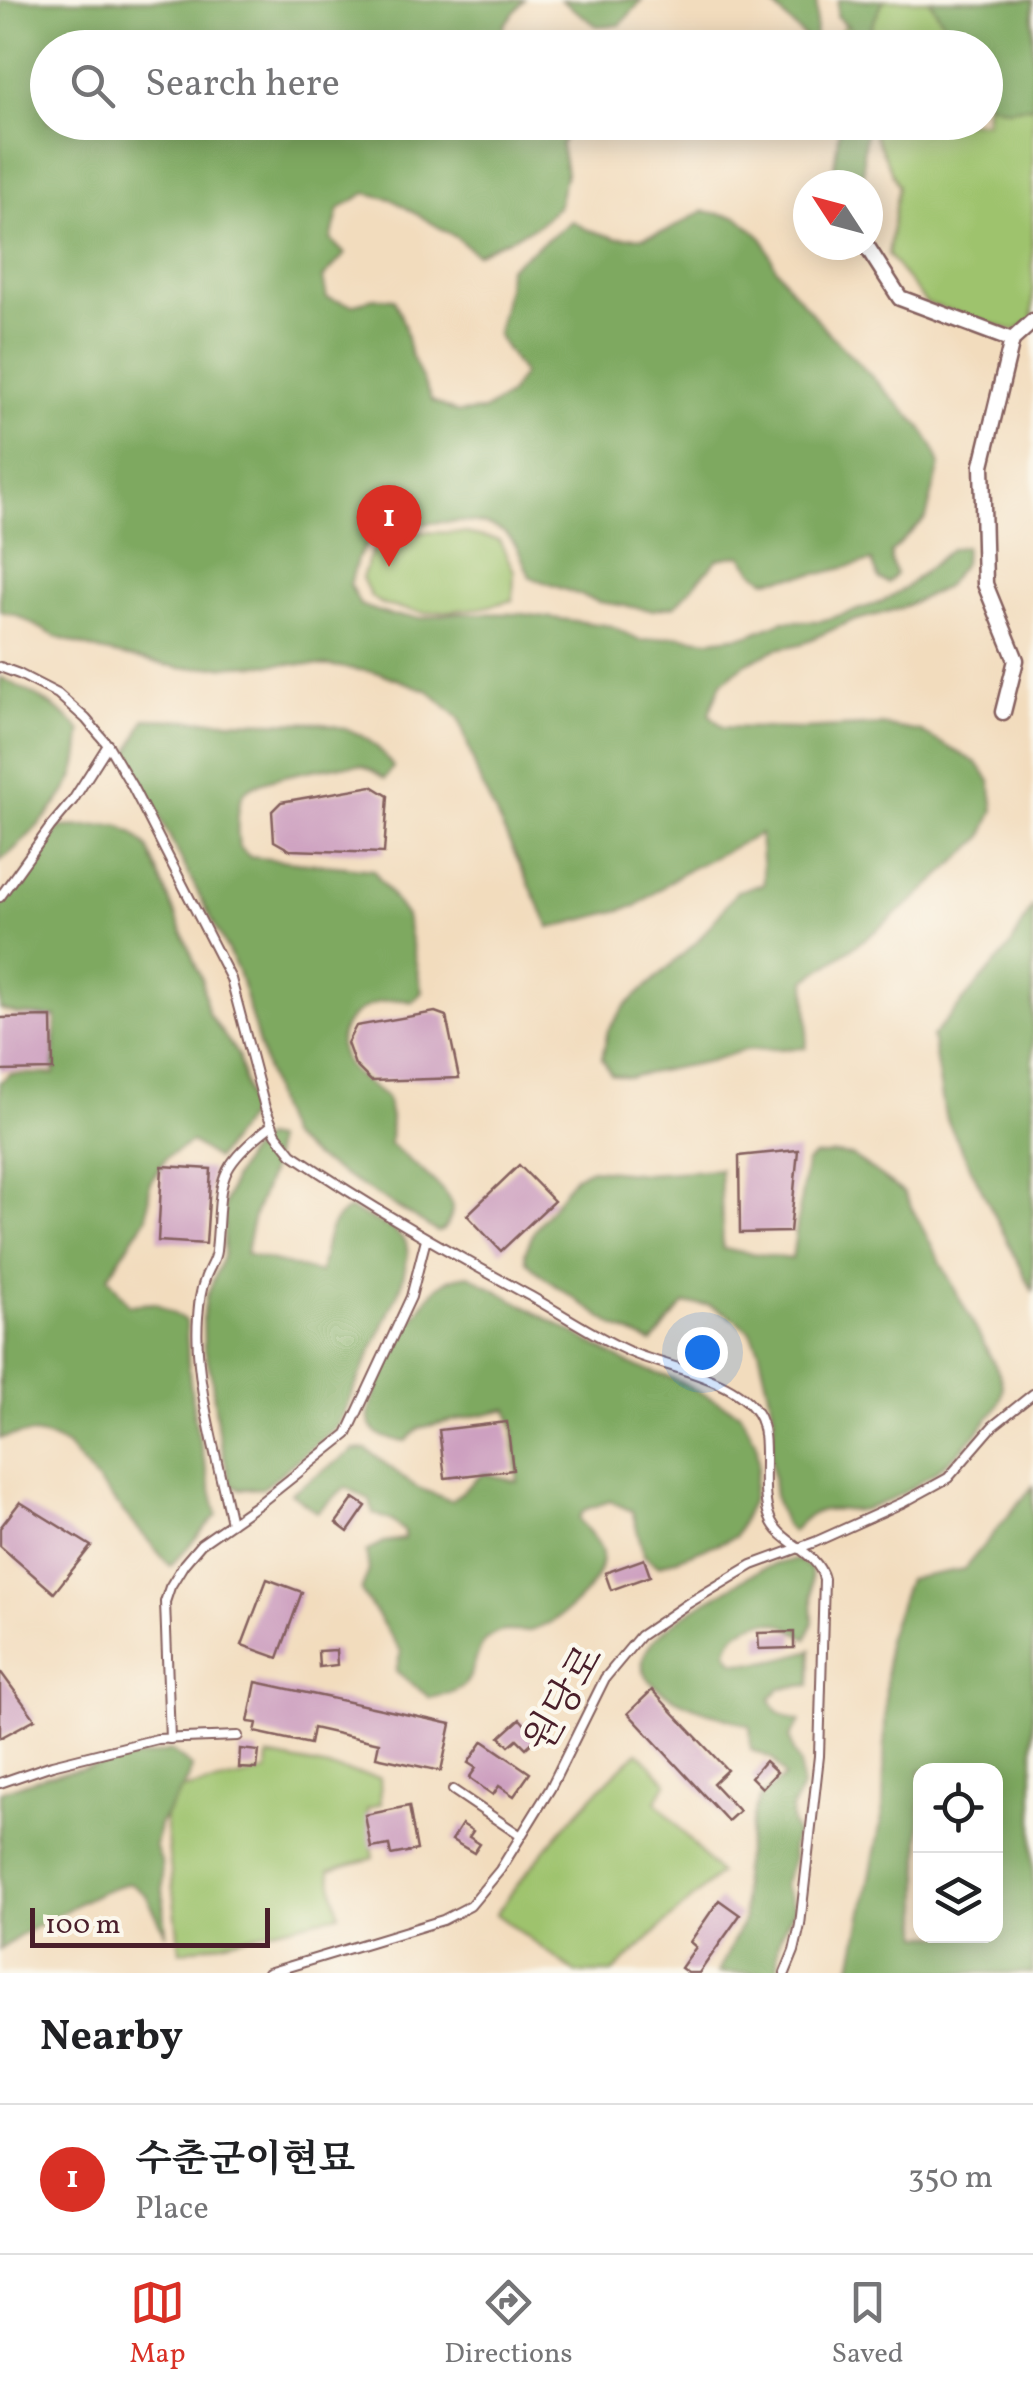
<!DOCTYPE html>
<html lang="en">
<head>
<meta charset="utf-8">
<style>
	body { margin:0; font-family:Vollkorn,"Noto Serif KR",serif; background:#f2f2f2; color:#202124 }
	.controls { position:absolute; right:30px; bottom:30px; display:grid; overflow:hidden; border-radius:20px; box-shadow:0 5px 25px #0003 }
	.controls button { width:90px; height:90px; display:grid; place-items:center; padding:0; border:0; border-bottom:2px solid #e0e0e0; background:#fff; color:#202124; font:50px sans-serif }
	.compass { position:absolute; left:793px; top:170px; width:90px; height:90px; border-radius:50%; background:#fff; box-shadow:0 5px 25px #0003; rotate:306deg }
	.scale { position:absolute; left:30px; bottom:25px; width:240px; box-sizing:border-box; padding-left:10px; border:5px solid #4a1f2b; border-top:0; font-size:28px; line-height:35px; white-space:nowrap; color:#4a1f2b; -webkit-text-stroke:8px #fbf7ec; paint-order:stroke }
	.you { position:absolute; left:702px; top:1352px; width:35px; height:35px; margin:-25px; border:8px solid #fff; border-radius:50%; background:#1a73e8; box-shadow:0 0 0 15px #1a73e833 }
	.badge { display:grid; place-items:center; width:65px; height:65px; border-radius:50%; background:#d93025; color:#fff; font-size:32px; font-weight:700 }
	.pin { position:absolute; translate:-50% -82px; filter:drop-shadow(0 2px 5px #0008) }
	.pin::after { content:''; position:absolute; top:52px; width:35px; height:30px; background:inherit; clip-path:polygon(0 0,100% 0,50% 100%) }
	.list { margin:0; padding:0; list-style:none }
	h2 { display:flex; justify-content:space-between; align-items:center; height:130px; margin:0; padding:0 40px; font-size:42px }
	h2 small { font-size:32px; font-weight:400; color:#757577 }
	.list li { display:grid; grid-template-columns:65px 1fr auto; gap:30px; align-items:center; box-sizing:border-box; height:150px; padding:0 40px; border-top:2px solid #e0e0e0 }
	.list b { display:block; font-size:38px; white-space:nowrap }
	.list p { margin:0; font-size:32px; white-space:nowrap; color:#757577 }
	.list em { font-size:32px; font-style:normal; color:#757577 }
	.icon { flex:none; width:55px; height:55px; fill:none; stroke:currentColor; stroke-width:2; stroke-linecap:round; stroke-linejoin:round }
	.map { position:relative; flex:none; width:1033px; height:1973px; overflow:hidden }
	.search { position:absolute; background:#fff; box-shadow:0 5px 25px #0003; left:30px; right:30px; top:30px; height:110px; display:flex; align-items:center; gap:25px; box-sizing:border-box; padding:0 35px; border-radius:55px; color:#757577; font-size:38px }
	.sheet { height:280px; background:#fff }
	nav { display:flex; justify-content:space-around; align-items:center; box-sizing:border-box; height:140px; border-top:2px solid #e0e0e0; background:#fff; font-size:28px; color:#757577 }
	nav a { display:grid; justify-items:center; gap:5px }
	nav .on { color:#d93025 }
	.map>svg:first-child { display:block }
	.green { fill:#9ec36d; stroke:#74714c; stroke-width:2.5 }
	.forest { fill:#7ea960; stroke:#646446; stroke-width:2.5; fill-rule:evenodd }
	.building { fill:#cda0c0 }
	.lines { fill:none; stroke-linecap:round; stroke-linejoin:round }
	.service-casing { stroke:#85615e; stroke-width:12 }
	.minor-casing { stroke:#85615e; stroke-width:19 }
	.service { stroke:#fff; stroke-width:8 }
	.minor { stroke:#fff; stroke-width:14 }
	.labels { text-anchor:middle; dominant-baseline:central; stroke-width:9; stroke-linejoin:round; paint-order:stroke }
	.street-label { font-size:40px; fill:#4a1f2b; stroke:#fbf7ec }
</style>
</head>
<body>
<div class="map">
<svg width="1033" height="1973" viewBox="0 0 1033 1973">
	<rect width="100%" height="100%" fill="#fbf7ec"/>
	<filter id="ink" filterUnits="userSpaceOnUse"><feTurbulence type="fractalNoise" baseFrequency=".01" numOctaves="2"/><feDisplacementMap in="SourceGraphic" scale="20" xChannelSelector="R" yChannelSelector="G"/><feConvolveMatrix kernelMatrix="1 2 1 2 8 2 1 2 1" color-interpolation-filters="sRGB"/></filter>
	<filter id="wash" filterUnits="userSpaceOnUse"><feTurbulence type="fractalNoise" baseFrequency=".0048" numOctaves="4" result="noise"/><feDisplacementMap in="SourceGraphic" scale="40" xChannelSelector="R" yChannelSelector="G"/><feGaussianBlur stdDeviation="2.25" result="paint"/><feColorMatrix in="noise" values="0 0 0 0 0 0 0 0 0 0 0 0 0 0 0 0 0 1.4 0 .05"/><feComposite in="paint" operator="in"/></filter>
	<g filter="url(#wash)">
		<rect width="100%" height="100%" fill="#f2dcbd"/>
		<g class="green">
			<polygon points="862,0 952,0 1033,50 1033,319 1015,331 926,303 888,255 898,186 869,123 986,122 986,48 845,47 841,31"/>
			<path d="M416 532 465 533 499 540 514 571 513 600 481 608 425 613 383 605 371 597 362 578C374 541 378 539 416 532Z"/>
			<path d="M638 1752 667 1782 656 1801 719 1874 612 1973H576L496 1914C537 1856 585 1800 638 1752Z"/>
			<polygon points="268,1756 380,1778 381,1804 367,1809 374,1858 329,1870 339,1914 180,1952 162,1794 267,1772"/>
		</g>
		<g class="forest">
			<path d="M0 0H524L504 25V47L48 48V122L572 123 561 145 566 173 558 206 537 226 476 254 457 238 391 199 366 193 339 209 331 240 345 254 323 278 327 298 353 305 373 298 394 299 404 324 410 352 432 401 458 413 483 411 508 396 523 374 497 335 507 288 508 268 572 221 586 229 616 238 644 237 667 231 703 211 738 217 763 239 776 268 792 290 828 332 921 427 933 446 940 465 926 518 891 552V562L896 574 888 583 879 579 872 561 823 573 766 580 754 572 741 555 718 559 675 606 652 610 599 602 530 577C524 563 518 545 507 535 480 511 406 525 374 534L357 559 350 585 360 605 389 615 424 618 452 613 523 614 612 626 640 641 674 636 710 640 749 635 783 621H820L855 611 881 602 905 588 951 549 965 546 964 563 944 588 901 608 849 622 801 644 776 649 745 664 721 683 709 714 723 727 800 729 882 725 921 732 977 763 990 781 994 810 982 838 914 900 869 936 806 980 808 1025 806 1048 744 1050 710 1061 629 1077 611 1074 602 1058 608 1030 625 1006 698 941 737 891 764 884 760 834 682 873 636 906 550 928 479 779 459 718 429 691 380 673 333 666 287 664 180 668 100 651 57 637 16 615 0 611Z"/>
			<polygon points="561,0 642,0 620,25 597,26"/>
			<polygon points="768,0 817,0 815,47 814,47"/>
			<polygon points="838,0 884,0 871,27 881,43 888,47 852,47 851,29 837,16"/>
			<polygon points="929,0 1033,0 1033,106 1007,109 986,103 986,48 955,47 955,39"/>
			<polygon points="842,123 867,123 863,155 864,185 832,185 839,128"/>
			<path d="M0 677C30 692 59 706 81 731 80 746 79 763 73 778 61 804 23 844 0 861Z"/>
			<path d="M145 719 316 723C352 728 372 735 393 767L385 779C377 774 367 765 358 765 339 764 254 778 244 793 236 805 237 833 239 847L250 857 373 870 406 916 422 992 412 1002C386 993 338 1012 340 1045 341 1069 369 1085 386 1097L391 1117 390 1144C405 1158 449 1188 452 1208 452 1216 448 1224 443 1230L438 1232 312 1156 289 1138 277 1107 238 971 128 755Z"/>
			<path d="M118 825 133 833 148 848 202 980 208 1013 238 1055 251 1113 216 1159 191 1142 166 1158 150 1183 147 1217 108 1277 129 1305 155 1303 186 1321 188 1363 194 1417 217 1515 170 1566 67 1446C45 1432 25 1432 0 1438V1082L10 1074H54L56 1017 17 1014 0 1009V909L60 827Z"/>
			<polygon points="1033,905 1033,1292 945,1116 932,1037 1010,947"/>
			<path d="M263 1138 274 1140C275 1171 264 1186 255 1213 251 1226 248 1241 246 1254L320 1273C326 1249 324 1222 349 1209L394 1230 406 1242 408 1255 401 1286 337 1427 263 1488 240 1489 231 1484 218 1432 211 1374 204 1346 203 1316 206 1298 224 1254V1206L233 1179 246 1156Z"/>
			<path d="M835 1154 852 1156 904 1193 997 1369C1001 1379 1004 1387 1001 1398 998 1408 990 1416 984 1424 956 1459 917 1490 875 1506 838 1520 825 1492 792 1532L784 1523 775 1498 771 1455 774 1415 759 1349 750 1331 728 1314 709 1305 684 1304 652 1343 616 1327 545 1278 526 1261 525 1253 534 1231 575 1176 592 1169 646 1174 720 1169 723 1249 792 1259 806 1163 814 1156Z"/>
			<path d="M469 1275 629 1364 674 1379 740 1413 757 1444 758 1466 751 1502 735 1537 658 1566 644 1555 632 1511 610 1501 584 1510 579 1518C586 1531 603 1543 602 1557 602 1587 555 1626 529 1631 516 1633 504 1627 491 1636 475 1647 475 1672 466 1683 458 1692 441 1696 430 1698L396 1671 401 1651 361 1591 369 1570 366 1552 384 1542 404 1539 405 1532 392 1521 373 1513 370 1500 346 1487 317 1512 291 1493 354 1450 366 1449 416 1487 451 1501 484 1473 518 1482 514 1431 508 1409 419 1428 406 1441C392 1440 372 1438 369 1420 365 1398 421 1299 440 1285 449 1278 458 1277 469 1275Z"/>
			<path d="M1033 1486V1973H847L853 1961 883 1812 887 1640 908 1579 964 1569ZM920 1770H996V1936H920Z"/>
			<path d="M798 1560 811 1569 813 1622 807 1639C788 1625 770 1615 746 1627 735 1633 730 1639 727 1651L733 1661C760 1667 786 1657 812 1650L810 1685 780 1688 770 1699C776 1713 785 1717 800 1721L790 1737 793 1751 800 1764 802 1787 791 1811 792 1824 796 1833 792 1847 793 1859 784 1885 795 1908C789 1920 779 1934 778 1948 777 1957 780 1963 777 1973H718L744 1919 742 1874 754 1812 761 1796 785 1777 773 1759 751 1750 750 1726C722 1716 664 1702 647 1677 624 1644 700 1606 721 1593 736 1584 752 1572 768 1567 778 1563 788 1561 798 1560Z"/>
			<path d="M171 1751 192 1767 188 1780 159 1825 155 1846 161 1861 166 1934 146 1895 130 1883C105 1888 85 1899 63 1912 41 1924 20 1934 0 1950V1792L46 1776Z"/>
		</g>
		<g id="blocks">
			<g class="building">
				<polygon points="372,786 388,796 384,853 290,850 274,841 272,811 281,802"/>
				<polygon points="435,1012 446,1016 459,1078 371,1081 355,1065 347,1043 356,1026"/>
				<polygon points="52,1017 53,1070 0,1071 0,1018"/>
				<polygon points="798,1150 790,1232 740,1233 739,1156"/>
				<polygon points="519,1165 554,1201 501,1251 467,1215"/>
				<polygon points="162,1166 211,1169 206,1244 158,1241"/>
				<polygon points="507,1422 513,1470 445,1478 439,1430"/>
				<polygon points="354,1498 366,1506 348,1532 336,1523"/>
				<polygon points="20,1502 91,1546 54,1593 0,1546 0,1528"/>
				<polygon points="644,1559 650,1576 611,1590 605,1573"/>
				<polygon points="267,1579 302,1592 278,1658 242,1645"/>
				<polygon points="794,1632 794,1648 759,1649 758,1633"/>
				<polygon points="336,1650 337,1665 319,1667 318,1651"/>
				<polygon points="0,1671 35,1719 0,1738"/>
				<polygon points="256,1682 451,1724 441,1771 376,1757 379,1743 313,1728 310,1744 255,1732 257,1723 248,1722"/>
				<polygon points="652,1690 727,1770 713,1783 739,1811 728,1821 628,1713"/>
				<polygon points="520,1719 537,1738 526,1748 517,1739 509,1746 500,1737"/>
				<polygon points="483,1741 530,1773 514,1796 499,1786 493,1795 469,1778 476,1768 468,1763"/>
				<polygon points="240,1749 259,1751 257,1769 239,1768"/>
				<polygon points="765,1761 777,1772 762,1788 751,1777"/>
				<polygon points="409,1806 417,1850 391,1855 389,1845 371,1848 365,1815"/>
				<polygon points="462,1824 473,1831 469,1837 480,1844 474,1853 452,1840"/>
				<polygon points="719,1900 740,1915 699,1973 688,1973 681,1968 696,1947 690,1942"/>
			</g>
		</g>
	</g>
	<g filter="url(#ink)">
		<use href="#blocks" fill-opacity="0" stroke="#85615e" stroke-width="2.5"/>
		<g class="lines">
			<defs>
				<g id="service">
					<path d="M0 667 19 674 58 694 86 719 108 745 132 786 231 979 265 1108 276 1134 292 1154C368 1206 448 1251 528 1295 563 1314 598 1339 635 1354 671 1368 736 1379 757 1413 773 1437 758 1488 770 1518 780 1544 817 1550 824 1579L819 1756 800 1925 794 1951 785 1973"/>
					<polyline points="0,897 51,826 73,800 108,745"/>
					<path d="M231 1523C218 1461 193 1379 198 1317 199 1304 200 1291 205 1279 208 1269 215 1261 216 1251 223 1182 211 1171 272 1125"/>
					<polyline points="170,1739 165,1602 170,1587 184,1564 201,1544 260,1503 347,1434 411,1297 426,1239"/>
					<polyline points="0,1783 52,1765 157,1739 238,1736"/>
					<polyline points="453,1790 521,1836"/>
					<polyline points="268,1973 443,1920 470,1906 500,1870 550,1789 605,1678 640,1636 687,1604 752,1565 815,1542 904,1502 948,1478 993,1426 1033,1394"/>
				</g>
				<g id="minor">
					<polyline points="866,245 900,298 1012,340"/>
					<polyline points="1003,712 1016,660 985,584 982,465 1012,340 1033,321"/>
				</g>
			</defs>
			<use href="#service" class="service-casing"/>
			<use href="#minor" class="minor-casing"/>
			<use href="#service" class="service"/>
			<use href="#minor" class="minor"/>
		</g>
	</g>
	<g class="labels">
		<g class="street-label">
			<text transform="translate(566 1700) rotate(-60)">원당로</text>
		</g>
	</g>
</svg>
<div class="controls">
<button><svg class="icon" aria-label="locate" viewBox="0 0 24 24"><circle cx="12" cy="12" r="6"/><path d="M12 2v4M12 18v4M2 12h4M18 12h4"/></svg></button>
<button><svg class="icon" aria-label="layers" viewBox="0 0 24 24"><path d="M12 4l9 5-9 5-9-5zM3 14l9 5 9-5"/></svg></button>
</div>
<svg class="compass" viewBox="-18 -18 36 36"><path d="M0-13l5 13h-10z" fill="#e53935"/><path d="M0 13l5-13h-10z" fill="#757577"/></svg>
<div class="scale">100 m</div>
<div class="you"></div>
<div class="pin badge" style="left:389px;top:567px">1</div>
<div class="search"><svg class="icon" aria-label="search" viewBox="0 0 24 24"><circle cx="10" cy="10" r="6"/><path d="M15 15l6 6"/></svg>Search here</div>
</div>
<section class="sheet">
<h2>Nearby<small></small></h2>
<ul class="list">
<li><span class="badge">1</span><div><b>수춘군이현묘</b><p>Place</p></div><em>350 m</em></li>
</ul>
</section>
<nav>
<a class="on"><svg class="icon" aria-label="map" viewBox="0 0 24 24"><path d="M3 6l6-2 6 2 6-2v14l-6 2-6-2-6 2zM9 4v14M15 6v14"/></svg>Map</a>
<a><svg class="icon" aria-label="directions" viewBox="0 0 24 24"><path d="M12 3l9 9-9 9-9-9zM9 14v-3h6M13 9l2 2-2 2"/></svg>Directions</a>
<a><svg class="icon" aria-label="saved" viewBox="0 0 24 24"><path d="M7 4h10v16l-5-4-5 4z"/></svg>Saved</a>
</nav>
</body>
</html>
